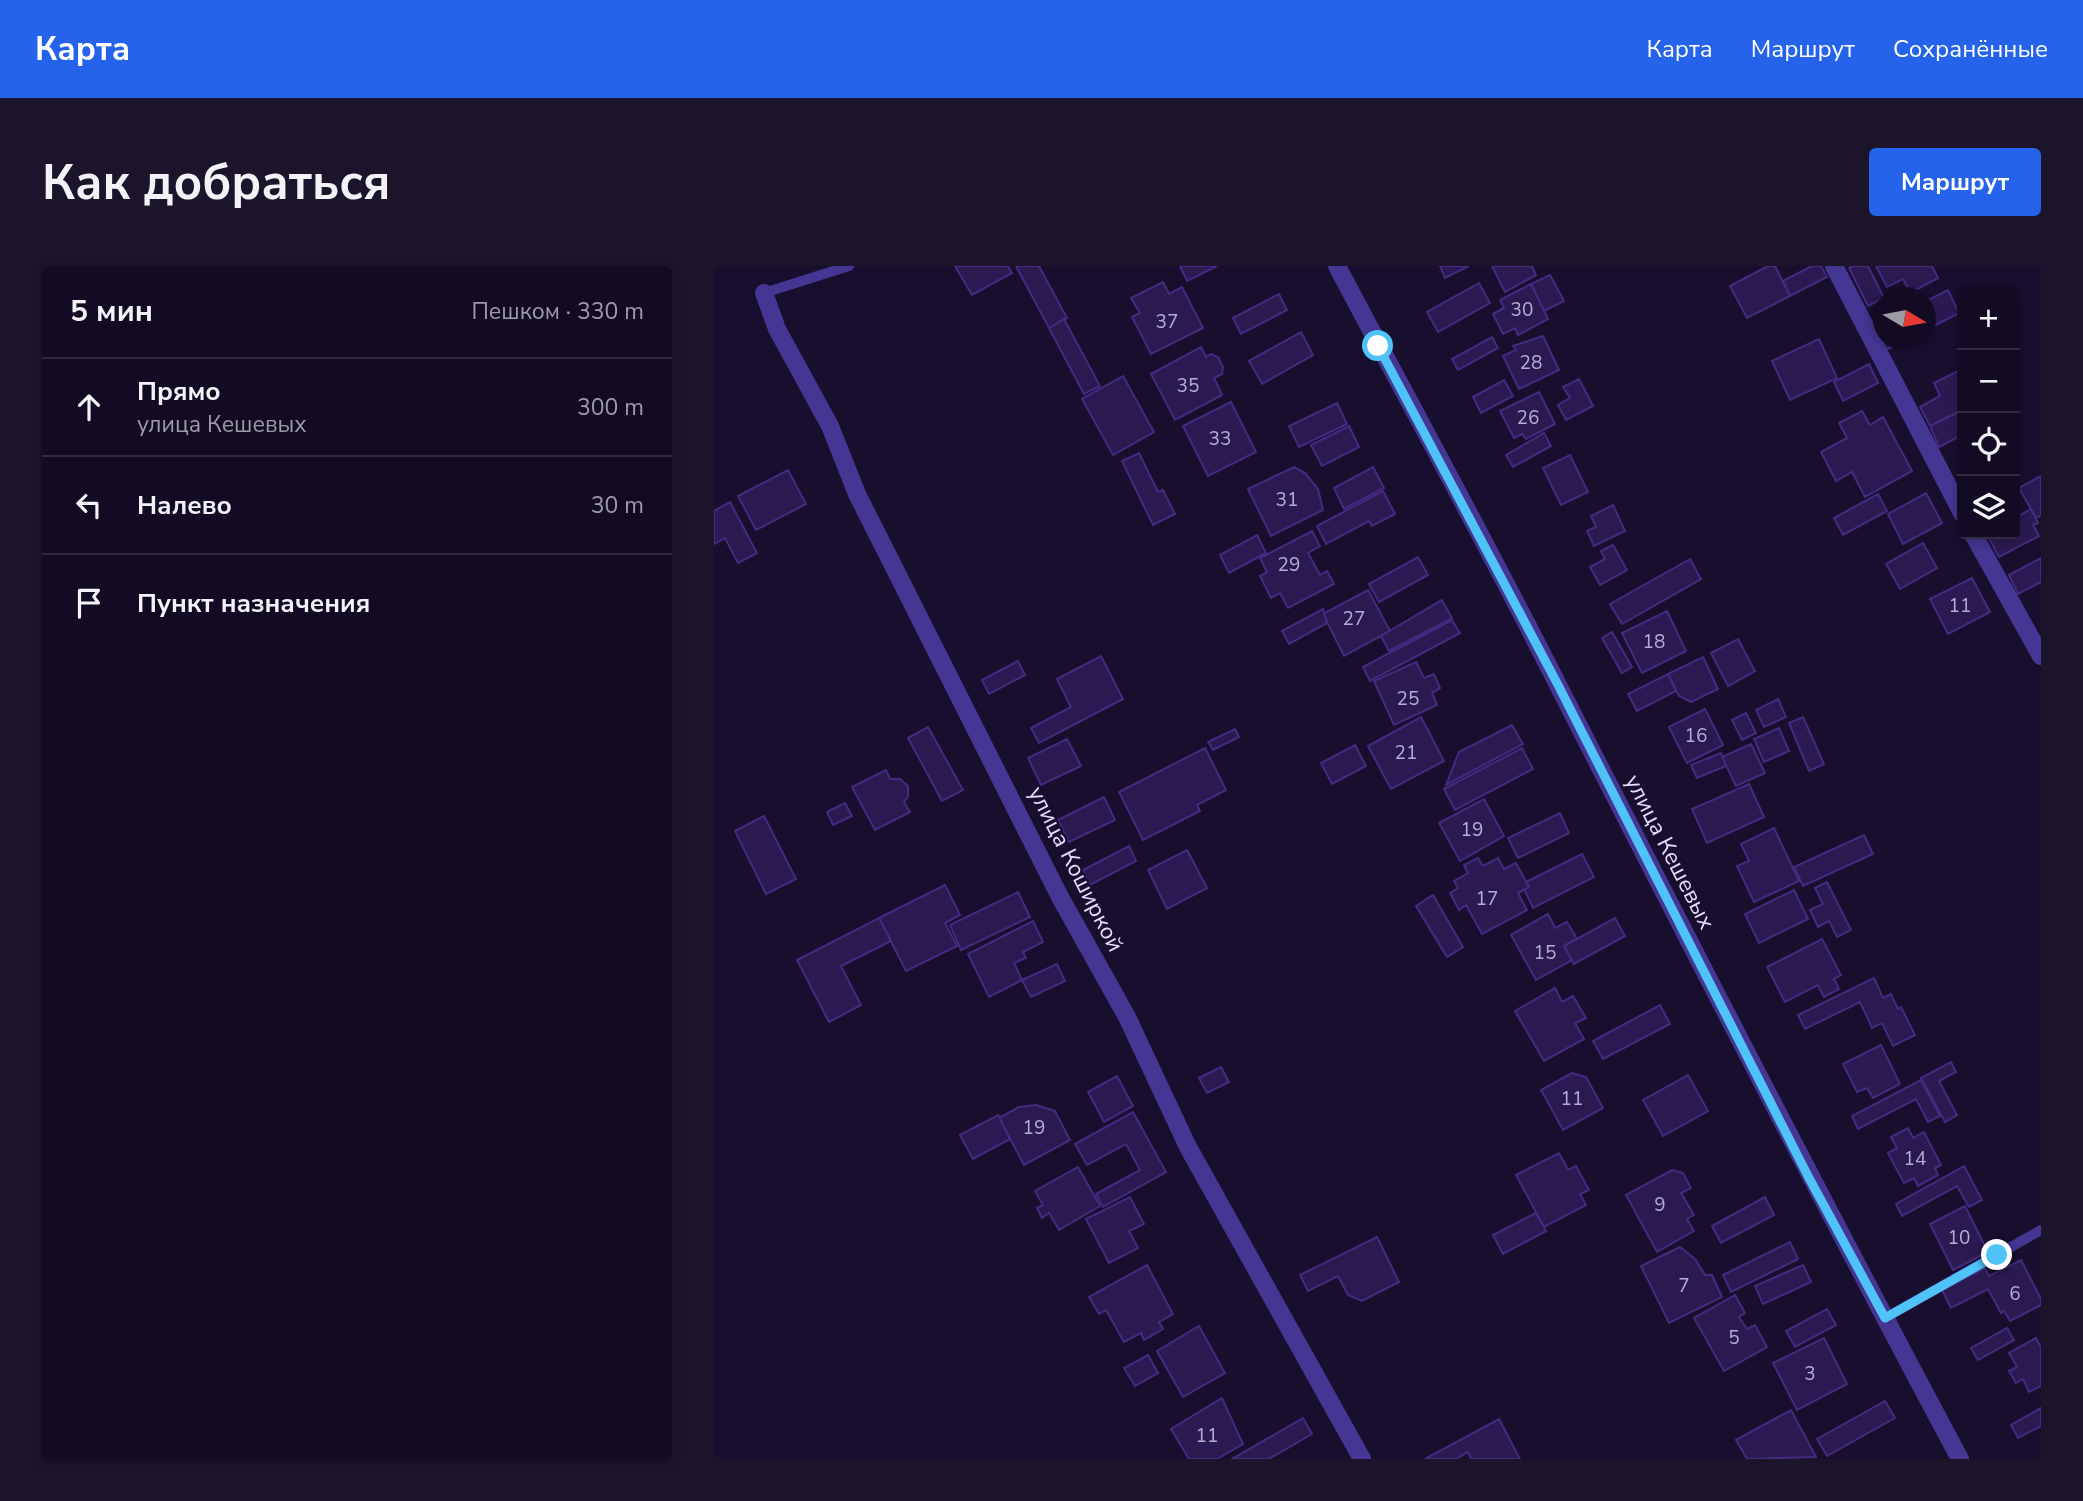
<!DOCTYPE html>
<html lang="ru">
<head>
<meta charset="utf-8">
<style>
	body { margin:0; font-family:"Nunito Sans",sans-serif; background:#1b142b; color:#f1f3f6 }
	.controls { position:absolute; right:21px; top:21px; display:grid; overflow:hidden; border-radius:7px; box-shadow:0 4px 10px #0003 }
	.controls button { width:63px; height:63px; display:grid; place-items:center; padding:0; border:0; border-bottom:2px solid #312b41; background:#120b23; color:#f1f3f6; font:35px sans-serif }
	.compass { position:absolute; left:1159px; top:21px; width:63px; height:63px; border-radius:50%; background:#120b23; box-shadow:0 4px 10px #0003; rotate:100deg }
	.stop { position:absolute; width:21px; height:21px; margin:-16px; border:5px solid #4fc3f7; border-radius:50%; background:#fff }
	.stop.end { background:#4fc3f7; border-color:#fff; box-shadow:0 2px 7px #0008 }
	.list { margin:0; padding:0; list-style:none }
	h2 { display:flex; justify-content:space-between; align-items:center; height:91px; margin:0; padding:0 28px; font-size:30px }
	h2 small { font-size:23px; font-weight:400; color:#9c9ba6 }
	.list li { display:grid; grid-template-columns:46px 1fr auto; gap:21px; align-items:center; box-sizing:border-box; height:98px; padding:0 28px; border-top:2px solid #312b41 }
	.list b { display:block; font-size:26px; white-space:nowrap }
	.list p { margin:0; font-size:23px; white-space:nowrap; color:#9c9ba6 }
	.list em { font-size:23px; font-style:normal; color:#9c9ba6 }
	.icon { flex:none; width:38px; height:38px; fill:none; stroke:currentColor; stroke-width:2; stroke-linecap:round; stroke-linejoin:round }
	.map { position:relative; flex:none; width:1327px; height:1193px; overflow:hidden; border-radius:7px }
	header { display:flex; align-items:center; gap:42px; box-sizing:border-box; height:98px; padding:0 35px; background:#2563eb; color:#fff }
	header strong { font-size:33px }
	nav { display:flex; gap:38px; margin-inline-start:auto; font-size:24px }
	.intro { display:flex; align-items:center; justify-content:space-between; box-sizing:border-box; height:168px; padding:0 42px }
	h1 { margin:0; font-size:49px }
	.button { padding:18px 32px; border-radius:7px; background:#2563eb; color:#fff; font-size:24px; font-weight:700 }
	main { display:flex; gap:42px; padding:0 42px }
	aside { flex:1; background:#120b23; border-radius:7px; box-shadow:0 4px 10px #0003 }
	.map>svg:first-child { display:block }
	.building { fill:#2b1a52; stroke:#442a80; stroke-width:2 }
	.lines { fill:none; stroke-linecap:round; stroke-linejoin:round }
	.service { stroke:#443692; stroke-width:10 }
	.minor { stroke:#443692; stroke-width:18 }
	.route { stroke:#4fc3f7; stroke-width:9 }
	.labels { text-anchor:middle; dominant-baseline:central; stroke-width:5; stroke-linejoin:round; paint-order:stroke }
	.number-label { font-size:19px; fill:#b6add4 }
	.street-label { font-size:23px; fill:#e5deff; stroke:#180f2f }
</style>
</head>
<body>
<header>
<strong>Карта</strong>
<nav><a>Карта</a><a>Маршрут</a><a>Сохранённые</a></nav>
</header>
<div class="intro"><h1>Как добраться</h1><a class="button">Маршрут</a></div>
<main>
<aside>
<h2>5 мин<small>Пешком · 330 m</small></h2>
<ul class="list">
<li><svg class="icon" aria-label="ahead" viewBox="0 0 24 24"><path d="M12 20V5M6 11l6-6 6 6"/></svg><div><b>Прямо</b><p>улица Кешевых</p></div><em>300 m</em></li>
<li><svg class="icon" aria-label="left" viewBox="0 0 24 24"><path d="M17 20v-9H6M10 6l-5 5 5 5"/></svg><div><b>Налево</b></div><em>30 m</em></li>
<li><svg class="icon" aria-label="arrive" viewBox="0 0 24 24"><path d="M6 21V4h12l-3 4 3 4H6"/></svg><div><b>Пункт назначения</b></div></li>
</ul>
</aside>
<div class="map">
<svg width="1327" height="1193" viewBox="0 0 1327 1193">
	<rect width="100%" height="100%" fill="#180f2f"/>
	<g class="building">
		<polygon points="241,0 294,0 298,7 258,29"/>
		<polygon points="302,0 325,0 353,52 335,62"/>
		<polygon points="466,0 503,0 473,15"/>
		<polygon points="726,0 755,0 731,12"/>
		<polygon points="778,0 818,0 822,9 791,26"/>
		<polygon points="1054,0 1061,0 1076,30 1033,52 1016,20"/>
		<polygon points="1098,0 1107,0 1113,11 1076,30 1069,15"/>
		<polygon points="1139,0 1154,0 1170,32 1154,40 1135,2"/>
		<polygon points="1162,0 1218,0 1224,12 1196,27 1189,13 1173,21"/>
		<polygon points="836,9 850,35 830,45 817,18"/>
		<polygon points="449,16 455,28 468,21 489,62 437,88 418,51 426,47 417,32"/>
		<polygon points="765,17 776,37 724,66 713,46"/>
		<polygon points="817,18 834,53 804,69 801,62 789,68 779,48 790,42 786,34"/>
		<polygon points="1234,24 1245,47 1212,64 1212,35"/>
		<polygon points="565,28 573,44 527,68 519,52"/>
		<polygon points="350,53 386,120 370,128 335,62"/>
		<polygon points="1170,57 1170,74 1193,74 1172,84 1160,62"/>
		<polygon points="587,66 599,89 548,118 535,95"/>
		<polygon points="829,70 845,104 805,123 789,90 802,84 799,80"/>
		<polygon points="778,71 784,82 744,104 738,93"/>
		<polygon points="1105,73 1123,112 1076,134 1058,95"/>
		<polygon points="487,81 492,91 497,88 504,91 509,101 508,108 500,112 508,129 461,154 437,108"/>
		<polygon points="1155,98 1164,117 1129,135 1120,116"/>
		<polygon points="1248,103 1248,144 1216,160 1206,141 1226,130 1220,117"/>
		<polygon points="409,110 440,166 399,189 368,133"/>
		<polygon points="865,113 879,140 852,154 844,139 856,132 849,121"/>
		<polygon points="790,114 799,130 767,147 759,131"/>
		<polygon points="825,126 841,158 812,173 808,168 800,172 786,145"/>
		<polygon points="517,136 542,186 494,210 469,160"/>
		<polygon points="623,137 633,158 585,181 575,160"/>
		<polygon points="1248,144 1248,169 1225,181 1216,160"/>
		<polygon points="1148,145 1156,159 1169,151 1198,205 1151,231 1138,206 1122,215 1107,186 1133,172 1125,157"/>
		<polygon points="635,160 645,181 608,200 597,179"/>
		<polygon points="830,167 837,180 799,201 792,189"/>
		<polygon points="425,187 444,226 449,224 461,248 439,259 408,195"/>
		<polygon points="856,189 874,226 847,239 829,202"/>
		<polygon points="580,201 591,207 604,223 609,244 557,270 534,223"/>
		<polygon points="659,201 670,222 630,243 620,222"/>
		<polygon points="74,204 92,238 42,264 24,230"/>
		<polygon points="1327,210 1327,249 1322,252 1305,222"/>
		<polygon points="669,225 681,248 658,260 655,255 612,278 603,260"/>
		<polygon points="1212,227 1228,257 1189,278 1174,248"/>
		<polygon points="1164,228 1173,245 1129,269 1120,252"/>
		<polygon points="16,236 43,287 24,297 11,272 0,278 0,245"/>
		<polygon points="899,239 911,265 880,280 873,265 882,261 877,250"/>
		<polygon points="1317,243 1324,257 1319,259 1325,270 1285,291 1273,268 1301,268 1301,252"/>
		<polygon points="598,265 606,280 594,287 606,309 613,305 620,318 574,342 566,327 557,332 546,310 553,306 546,292"/>
		<polygon points="543,269 552,287 515,307 506,289"/>
		<polygon points="1209,277 1223,302 1186,323 1172,298"/>
		<polygon points="899,279 913,304 886,319 876,301 891,293 887,285"/>
		<polygon points="704,291 714,309 665,336 655,318"/>
		<polygon points="1327,292 1327,316 1304,328 1295,309"/>
		<polygon points="976,293 987,313 908,358 896,338"/>
		<polygon points="1258,312 1276,346 1234,368 1216,333"/>
		<polygon points="654,324 676,365 630,390 609,348"/>
		<polygon points="728,334 738,352 675,385 667,370"/>
		<polygon points="609,343 613,357 575,378 568,365"/>
		<polygon points="953,345 972,385 928,407 908,367"/>
		<polygon points="738,354 746,367 656,415 649,401"/>
		<polygon points="898,366 918,401 908,407 888,372"/>
		<polygon points="1024,373 1041,405 1014,420 997,387"/>
		<polygon points="387,390 409,433 325,477 317,462 357,441 343,413"/>
		<polygon points="989,391 1004,423 977,436 965,430 954,408"/>
		<polygon points="304,395 311,409 275,428 268,414"/>
		<polygon points="702,396 710,412 720,408 726,422 718,427 723,439 680,459 660,415"/>
		<polygon points="954,408 962,425 923,445 914,428"/>
		<polygon points="1064,433 1072,451 1050,461 1042,444"/>
		<polygon points="991,443 1009,479 973,497 955,461"/>
		<polygon points="1032,447 1042,467 1028,474 1018,454"/>
		<polygon points="707,451 730,495 677,523 654,480"/>
		<polygon points="1089,451 1110,498 1095,505 1075,457"/>
		<polygon points="798,459 809,478 732,519 745,486"/>
		<polygon points="214,461 249,524 228,535 194,472"/>
		<polygon points="1065,462 1075,485 1050,496 1040,473"/>
		<polygon points="521,463 525,471 499,484 494,476"/>
		<polygon points="353,473 367,500 327,519 314,492"/>
		<polygon points="1037,478 1051,507 1022,520 1008,491"/>
		<polygon points="641,479 652,500 618,518 607,497"/>
		<polygon points="491,482 512,524 483,539 486,545 429,574 405,526"/>
		<polygon points="808,482 819,503 741,544 730,523"/>
		<polygon points="1007,487 1012,500 983,512 977,499"/>
		<polygon points="172,504 176,513 186,513 194,520 194,531 190,536 196,546 161,564 138,521"/>
		<polygon points="1035,518 1050,551 993,577 978,543"/>
		<polygon points="390,531 401,554 355,576 344,554"/>
		<polygon points="770,533 790,570 746,595 725,557"/>
		<polygon points="131,537 138,550 119,559 113,546"/>
		<polygon points="846,547 855,567 804,592 794,572"/>
		<polygon points="50,550 82,613 52,628 21,565"/>
		<polygon points="1060,562 1085,615 1040,636 1023,600 1035,595 1027,578"/>
		<polygon points="1150,569 1159,588 1089,620 1080,601"/>
		<polygon points="415,580 422,595 376,619 369,604"/>
		<polygon points="473,584 493,622 453,643 434,604"/>
		<polygon points="868,588 880,611 819,642 810,623 815,621 812,616"/>
		<polygon points="764,592 769,600 784,592 790,603 802,597 815,621 804,627 813,644 768,668 752,639 745,644 736,627 744,622 740,615 754,607 750,599"/>
		<polygon points="1113,616 1137,664 1123,671 1115,655 1104,661 1096,644 1109,638 1101,622"/>
		<polygon points="231,619 246,649 231,657 243,680 192,705 165,652"/>
		<polygon points="1080,624 1094,653 1045,677 1031,648"/>
		<polygon points="304,626 316,651 247,684 236,659"/>
		<polygon points="719,629 749,681 733,691 702,640"/>
		<polygon points="834,648 841,662 853,656 863,673 850,680 858,694 822,714 797,669"/>
		<polygon points="165,652 177,675 127,700 147,739 115,756 83,694"/>
		<polygon points="901,652 911,670 860,698 850,680"/>
		<polygon points="319,655 329,676 309,686 312,692 300,697 308,714 275,731 254,688"/>
		<polygon points="1108,673 1127,709 1120,713 1125,723 1110,731 1104,719 1071,736 1053,701"/>
		<polygon points="343,698 351,715 317,731 308,714"/>
		<polygon points="1160,712 1169,732 1177,728 1184,743 1187,741 1201,769 1179,780 1168,757 1158,762 1146,736 1091,763 1084,749"/>
		<polygon points="841,722 848,736 859,730 872,752 861,757 870,773 830,795 801,745"/>
		<polygon points="946,739 956,758 889,793 879,775"/>
		<polygon points="1167,779 1186,818 1159,832 1153,822 1143,826 1129,798"/>
		<polygon points="1237,796 1242,806 1225,815 1243,849 1231,856 1207,812"/>
		<polygon points="507,801 515,816 493,827 485,812"/>
		<polygon points="858,807 872,811 889,842 849,864 827,824"/>
		<polygon points="974,809 994,845 949,870 929,834"/>
		<polygon points="403,810 419,840 390,856 374,826"/>
		<polygon points="1207,814 1226,850 1214,856 1202,833 1144,863 1138,850"/>
		<polygon points="322,839 341,845 356,874 310,899 285,852 305,841"/>
		<polygon points="419,846 452,906 389,941 382,928 426,904 412,878 373,899 361,878"/>
		<polygon points="284,849 296,873 259,893 246,869"/>
		<polygon points="1194,862 1199,872 1210,866 1227,899 1221,902 1224,909 1204,920 1200,912 1190,917 1174,887 1183,882 1177,871"/>
		<polygon points="845,887 854,904 862,900 875,924 866,928 872,939 830,961 802,909"/>
		<polygon points="1250,900 1268,934 1255,941 1243,920 1188,950 1182,938"/>
		<polygon points="364,901 386,940 345,964 335,947 328,952 323,942 329,939 321,925"/>
		<polygon points="958,904 969,907 977,922 967,927 980,949 973,953 980,965 943,986 912,929"/>
		<polygon points="416,931 430,958 415,965 424,982 395,997 372,953"/>
		<polygon points="1051,931 1060,949 1007,977 998,960"/>
		<polygon points="1251,940 1274,986 1239,1004 1216,958"/>
		<polygon points="822,947 832,965 789,988 779,969"/>
		<polygon points="663,971 685,1016 648,1035 634,1029 624,1010 594,1025 586,1009"/>
		<polygon points="1076,976 1084,993 1017,1026 1009,1009"/>
		<polygon points="966,981 981,993 991,1009 998,1009 1008,1031 955,1057 927,1000"/>
		<polygon points="1307,994 1327,1033 1327,1039 1296,1055 1290,1045 1287,1047 1274,1023 1237,1042 1228,1024 1271,1002 1275,1010"/>
		<polygon points="433,999 459,1048 445,1056 449,1063 430,1074 427,1067 410,1076 392,1044 385,1048 375,1031"/>
		<polygon points="1089,999 1097,1016 1049,1038 1041,1020"/>
		<polygon points="1021,1029 1031,1047 1025,1051 1033,1063 1041,1059 1053,1081 1010,1105 980,1052"/>
		<polygon points="1113,1043 1122,1059 1081,1081 1072,1065"/>
		<polygon points="485,1060 511,1107 469,1131 443,1085"/>
		<polygon points="1293,1062 1300,1074 1264,1094 1257,1082"/>
		<polygon points="1110,1072 1133,1118 1083,1144 1059,1097"/>
		<polygon points="1322,1072 1327,1082 1327,1120 1315,1126 1309,1113 1302,1117 1295,1105 1303,1101 1295,1087"/>
		<polygon points="434,1089 444,1107 421,1120 410,1102"/>
		<polygon points="508,1132 529,1178 503,1193 475,1193 457,1163"/>
		<polygon points="1171,1135 1181,1152 1113,1190 1103,1173"/>
		<polygon points="1327,1142 1327,1160 1304,1172 1297,1159"/>
		<polygon points="1077,1144 1102,1191 1033,1193 1022,1174"/>
		<polygon points="589,1152 598,1168 555,1193 518,1193"/>
		<polygon points="785,1153 806,1193 757,1193 754,1186 742,1193 711,1193"/>
	</g>
	<g class="lines">
		<g class="service">
			<polyline points="50,27 135,0"/>
			<polyline points="1171,1052 1327,964"/>
		</g>
		<g class="minor">
			<path d="M623 0C697 140 773 278 844 419 976 678 1109 937 1246 1193"/>
			<polyline points="1120,0 1248,247"/>
			<polyline points="50,27 63,63 116,160 143,228 346,631 413,751 474,881 648,1193"/>
			<polyline points="1259,268 1327,390"/>
		</g>
	</g>
	<g class="lines">
		<polyline class="route" points="664,80 843,417 1095,912 1171,1052 1283,989"/>
	</g>
	<g class="labels">
		<g class="number-label">
			<text x="808" y="44">30</text>
			<text x="453" y="56">37</text>
			<text x="817" y="97">28</text>
			<text x="474" y="120">35</text>
			<text x="814" y="152">26</text>
			<text x="506" y="173">33</text>
			<text x="573" y="234">31</text>
			<text x="575" y="299">29</text>
			<text x="1246" y="340">11</text>
			<text x="640" y="353">27</text>
			<text x="940" y="376">18</text>
			<text x="694" y="433">25</text>
			<text x="982" y="470">16</text>
			<text x="692" y="487">21</text>
			<text x="758" y="564">19</text>
			<text x="773" y="633">17</text>
			<text x="831" y="687">15</text>
			<text x="858" y="833">11</text>
			<text x="320" y="862">19</text>
			<text x="1201" y="893">14</text>
			<text x="946" y="939">9</text>
			<text x="1245" y="972">10</text>
			<text x="970" y="1020">7</text>
			<text x="1301" y="1028">6</text>
			<text x="1020" y="1072">5</text>
			<text x="1096" y="1108">3</text>
			<text x="493" y="1170">11</text>
		</g>
		<g class="street-label">
			<text transform="translate(956 586) rotate(63)">улица Кешевых</text>
			<text transform="translate(362 603) rotate(63)">улица Коширкой</text>
		</g>
	</g>
</svg>
<div class="controls">
<button>+</button>
<button>−</button>
<button><svg class="icon" aria-label="locate" viewBox="0 0 24 24"><circle cx="12" cy="12" r="6"/><path d="M12 2v4M12 18v4M2 12h4M18 12h4"/></svg></button>
<button><svg class="icon" aria-label="layers" viewBox="0 0 24 24"><path d="M12 4l9 5-9 5-9-5zM3 14l9 5 9-5"/></svg></button>
</div>
<svg class="compass" viewBox="-18 -18 36 36"><path d="M0-13l5 13h-10z" fill="#e53935"/><path d="M0 13l5-13h-10z" fill="#9c9ba6"/></svg>
<div class="stop" style="left:664px;top:80px"></div>
<div class="stop end" style="left:1283px;top:989px"></div>
</div>
</main>
</body>
</html>
